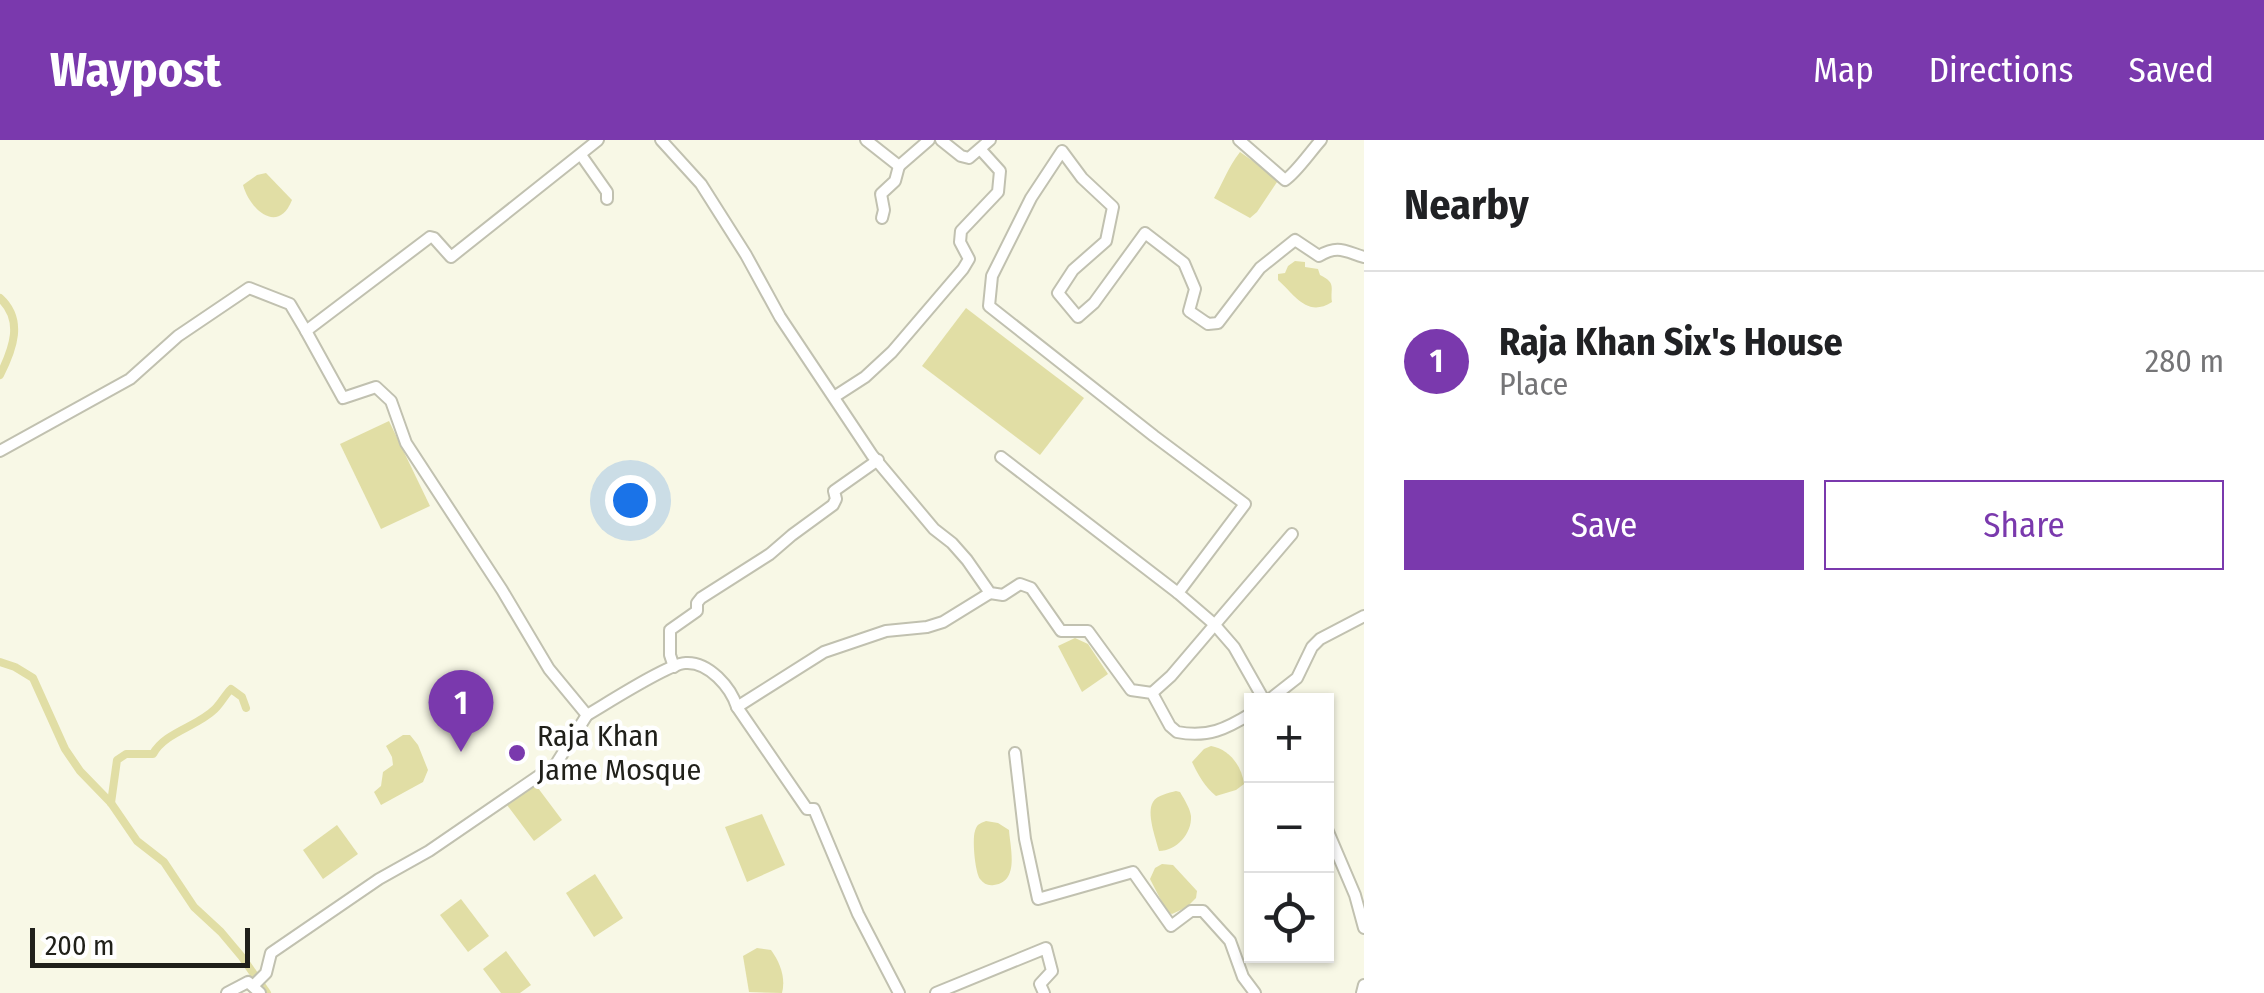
<!DOCTYPE html>
<html lang="en">
<head>
<meta charset="utf-8">
<style>
	body { margin:0; font-family:"Fira Sans Condensed",sans-serif; background:#f2f2f2; color:#202124 }
	.controls { position:absolute; right:30px; bottom:30px; display:grid; overflow:hidden; border-radius:0px; box-shadow:0 2px 8px #0004 }
	.controls button { width:90px; height:90px; display:grid; place-items:center; padding:0; border:0; border-bottom:2px solid #e0e0e0; background:#fff; color:#202124; font:50px sans-serif }
	.scale { position:absolute; left:30px; bottom:25px; width:220px; box-sizing:border-box; padding-left:10px; border:5px solid #20201a; border-top:0; font-size:28px; line-height:35px; white-space:nowrap; color:#20201a; -webkit-text-stroke:8px #fff; paint-order:stroke }
	.you { position:absolute; left:630px; top:360px; width:35px; height:35px; margin:-25px; border:8px solid #fff; border-radius:50%; background:#1a73e8; box-shadow:0 0 0 15px #1a73e833 }
	.badge { display:grid; place-items:center; width:65px; height:65px; border-radius:50%; background:#7a39ad; color:#fff; font-size:32px; font-weight:700 }
	.pin { position:absolute; translate:-50% -82px; filter:drop-shadow(0 2px 5px #0008) }
	.pin::after { content:''; position:absolute; top:52px; width:35px; height:30px; background:inherit; clip-path:polygon(0 0,100% 0,50% 100%) }
	.list { margin:0; padding:0; list-style:none }
	h2 { display:flex; justify-content:space-between; align-items:center; height:130px; margin:0; padding:0 40px; font-size:42px }
	h2 small { font-size:32px; font-weight:400; color:#757577 }
	.list li { display:grid; grid-template-columns:65px 1fr auto; gap:30px; align-items:center; box-sizing:border-box; height:180px; padding:0 40px; border-top:2px solid #e0e0e0 }
	.list b { display:block; font-size:38px; white-space:nowrap }
	.list p { margin:0; font-size:32px; white-space:nowrap; color:#757577 }
	.list em { font-size:32px; font-style:normal; color:#757577 }
	.actions { display:flex; gap:20px; padding:30px 40px }
	.actions a { flex:1; padding:22px 0; border:2px solid #7a39ad; border-radius:0px; text-align:center; font-size:35px; color:#7a39ad }
	.actions .main { background:#7a39ad; color:#fff }
	.icon { flex:none; width:55px; height:55px; fill:none; stroke:currentColor; stroke-width:2; stroke-linecap:round; stroke-linejoin:round }
	.map { position:relative; flex:none; width:1364px; height:853px; overflow:hidden }
	header { display:flex; align-items:center; gap:60px; box-sizing:border-box; height:140px; padding:0 50px; background:#7a39ad; color:#fff }
	header strong { font-size:48px }
	nav { display:flex; gap:55px; margin-inline-start:auto; font-size:35px }
	main { display:flex }
	aside { flex:1; background:#fff }
	.map>svg:first-child { display:block }
	.water { fill:#e1dea5 }
	.lines { fill:none; stroke-linecap:round; stroke-linejoin:round }
	.canal { stroke:#e1dea5; stroke-width:8 }
	.minor-casing { stroke:#c1c1b0; stroke-width:14 }
	.minor { stroke:#fff; stroke-width:10 }
	.poi-dot { fill:#7a39ad; stroke:#fff; stroke-width:4 }
	.labels { text-anchor:middle; stroke-width:9; stroke-linejoin:round; paint-order:stroke }
	.poi-label { font-size:30px; fill:#20201a; stroke:#fff; text-anchor:start }
</style>
</head>
<body>
<header>
<strong>Waypost</strong>
<nav><a>Map</a><a>Directions</a><a>Saved</a></nav>
</header>
<main>
<div class="map">
<svg width="1364" height="853" viewBox="0 0 1364 853">
	<rect width="100%" height="100%" fill="#f8f8e6"/>
	<g class="water">
		<path d="M1240 12 1279 39 1257 72 1250 78 1214 58C1223 43 1228 27 1240 12Z"/>
		<path d="M266 33 292 60C278 95 250 70 243 45L257 35Z"/>
		<path d="M1295 121 1305 122V127L1318 129 1320 135C1337 143 1330 148 1332 162 1307 178 1295 155 1278 140V134L1285 133 1288 126Z"/>
		<path d="M966 168 1084 258 1040 315 922 226Z"/>
		<path d="M389 281 430 366 381 389 340 304Z"/>
		<path d="M1075 498 1088 504 1108 534 1082 552 1058 506Z"/>
		<path d="M403 595H410L418 605 428 630 423 642 381 665 374 652 381 646 383 632 393 625 392 617 386 606Z"/>
		<path d="M1211 606C1229 609 1242 626 1244 644L1236 650 1216 656C1205 647 1198 635 1192 622L1204 609Z"/>
		<path d="M535 644 562 680 534 701 507 665Z"/>
		<path d="M1176 651 1180 652C1184 659 1190 668 1191 676 1192 694 1176 711 1159 711 1156 699 1146 673 1153 662 1157 655 1169 653 1176 651Z"/>
		<path d="M762 674 785 725 747 742 725 687Z"/>
		<path d="M986 681 998 683 1009 690C1010 707 1020 742 994 745 988 746 984 744 980 739 975 732 972 699 975 691 977 684 979 684 986 681Z"/>
		<path d="M337 685 358 714 323 739 303 710Z"/>
		<path d="M1162 724 1173 725 1197 751 1196 758 1187 767 1172 774 1167 772 1150 739 1155 728Z"/>
		<path d="M595 734 623 778 594 797 566 753Z"/>
		<path d="M461 759 489 796 468 812 440 775Z"/>
		<path d="M757 808 771 810C780 822 786 838 782 853L749 852 743 816Z"/>
		<path d="M506 811 531 845 520 853H501L483 829Z"/>
	</g>
	<g class="lines">
		<g class="canal">
			<path d="M0 158C24 180 13 209 0 235"/>
			<path d="M0 522 15 527 33 538 65 609 80 631 111 663 137 701 164 722 194 767 221 792 242 817 267 853"/>
			<path d="M111 663 117 620 126 614H153C165 592 197 587 215 569 221 563 225 555 231 549L242 557 246 568"/>
		</g>
		<defs>
			<g id="minor">
				<path d="M661 0 701 44 746 115 780 177 872 315 934 389 952 403 967 420 990 453 1003 455 1020 444 1031 448 1061 491H1088L1131 550 1152 553 1170 586 1177 592C1208 598 1226 589 1252 573"/>
				<path d="M866 0 899 26 929 0"/>
				<path d="M941 0 961 16 969 18 990 0"/>
				<path d="M1239 0 1285 40C1296 33 1311 11 1321 0"/>
				<path d="M581 15 607 52V59"/>
				<path d="M882 78 884 70 881 54 895 41 899 26"/>
				<path d="M306 191 343 258 376 247 391 261 406 303 502 450 549 529 587 575C606 564 668 524 685 523 709 521 731 548 737 567L807 669H814L858 774 899 853"/>
				<path d="M834 257 865 237 892 212 963 129 969 119 960 102 961 91 998 52 1000 31 981 10"/>
				<path d="M0 311 130 239 178 196 249 148 290 164 306 191 430 97 434 98 451 117 598 0"/>
				<path d="M1001 317 1178 453"/>
				<path d="M674 527 670 515V490L697 471V463L701 458 770 414 792 395 833 365 836 359 834 351 878 320"/>
				<path d="M1152 553 1171 536 1292 394"/>
				<path d="M1264 560 1234 507 1214 484 1178 453 1245 364 1154 296 989 166 992 136 1031 58 1062 11 1082 38 1113 67 1106 101 1073 130 1058 153 1078 177 1094 163 1145 93 1184 123 1195 149 1189 171 1208 184 1218 183 1260 128 1295 100 1319 116C1338 105 1344 111 1364 117"/>
				<path d="M1269 560 1297 538 1312 507 1320 499 1364 476"/>
				<path d="M737 567 824 512 886 491 927 487 943 482 990 453"/>
				<path d="M1015 613 1025 699 1038 759 1133 732 1171 786 1191 771H1203L1230 801 1243 837 1255 853"/>
				<path d="M1326 687 1355 755 1364 788"/>
				<path d="M253 846 266 833 271 813 379 739 429 711 556 624 587 575"/>
				<path d="M227 853 248 842 260 853"/>
				<path d="M936 853 1046 808 1052 831 1040 844 1044 853"/>
				<path d="M1362 853 1364 845"/>
			</g>
		</defs>
		<use href="#minor" class="minor-casing"/>
		<use href="#minor" class="minor"/>
	</g>
	<circle class="poi-dot" cx="517" cy="613" r="10"/>
	<g class="labels">
		<g class="poi-label">
			<text x="537" y="606">Raja Khan<tspan x="537" dy="34">Jame Mosque</tspan></text>
		</g>
	</g>
</svg>
<div class="controls">
<button>+</button>
<button>−</button>
<button><svg class="icon" aria-label="locate" viewBox="0 0 24 24"><circle cx="12" cy="12" r="6"/><path d="M12 2v4M12 18v4M2 12h4M18 12h4"/></svg></button>
</div>
<div class="scale">200 m</div>
<div class="you"></div>
<div class="pin badge" style="left:461px;top:612px">1</div>
</div>
<aside>
<h2>Nearby<small></small></h2>
<ul class="list">
<li><span class="badge">1</span><div><b>Raja Khan Six's House</b><p>Place</p></div><em>280 m</em></li>
</ul>
<div class="actions"><a class="main">Save</a><a>Share</a></div>
</aside>
</main>
</body>
</html>
